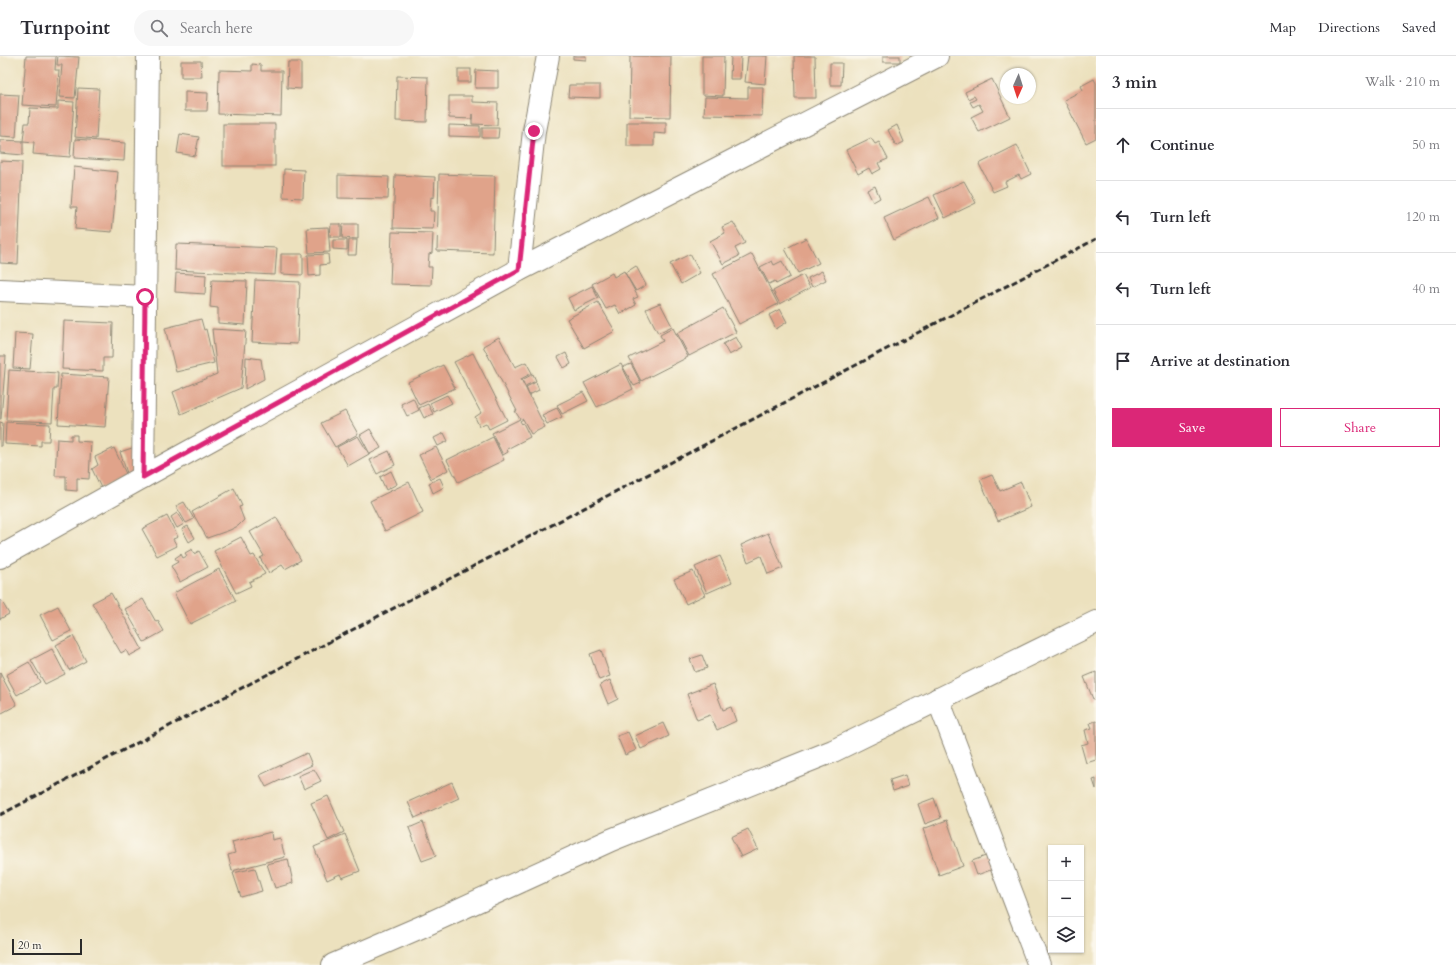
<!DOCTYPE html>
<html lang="en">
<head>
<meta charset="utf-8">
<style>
	body { margin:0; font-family:Cardo,serif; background:#f7f7f7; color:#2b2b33 }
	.controls { position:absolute; right:12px; bottom:12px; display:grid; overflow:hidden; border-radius:0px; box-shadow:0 1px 3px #0004 }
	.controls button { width:36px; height:36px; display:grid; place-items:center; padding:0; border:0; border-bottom:1px solid #e1e1e2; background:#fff; color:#2b2b33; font:20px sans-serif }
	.compass { position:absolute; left:1000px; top:12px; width:36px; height:36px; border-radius:50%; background:#fff; box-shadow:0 1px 3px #0004; rotate:183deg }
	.scale { position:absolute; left:12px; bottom:10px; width:70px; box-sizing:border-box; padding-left:4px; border:2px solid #2b2b2b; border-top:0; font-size:11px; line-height:14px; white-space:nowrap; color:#2b2b2b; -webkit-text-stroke:3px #fbf7ec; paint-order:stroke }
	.stop { position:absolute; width:12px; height:12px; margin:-9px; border:3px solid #db2777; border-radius:50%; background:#fff }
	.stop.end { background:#db2777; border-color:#fff; box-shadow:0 1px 4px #0008 }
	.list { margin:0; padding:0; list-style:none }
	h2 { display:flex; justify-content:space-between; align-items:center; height:52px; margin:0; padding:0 16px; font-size:17px }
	h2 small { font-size:13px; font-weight:400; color:#7c7c81 }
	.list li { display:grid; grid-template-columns:26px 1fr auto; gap:12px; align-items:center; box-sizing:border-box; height:72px; padding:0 16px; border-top:1px solid #e1e1e2 }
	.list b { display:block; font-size:15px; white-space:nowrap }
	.list em { font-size:13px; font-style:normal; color:#7c7c81 }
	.actions { display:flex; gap:8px; padding:12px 16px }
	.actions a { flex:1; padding:9px 0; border:1px solid #db2777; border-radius:0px; text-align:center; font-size:14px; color:#db2777 }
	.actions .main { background:#db2777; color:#fff }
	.icon { flex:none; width:22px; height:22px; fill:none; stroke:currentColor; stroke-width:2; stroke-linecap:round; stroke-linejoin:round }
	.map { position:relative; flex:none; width:1096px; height:909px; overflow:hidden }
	header { display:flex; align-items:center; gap:24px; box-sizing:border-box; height:56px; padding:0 20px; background:#fff; border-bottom:1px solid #e1e1e2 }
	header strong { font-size:19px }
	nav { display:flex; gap:22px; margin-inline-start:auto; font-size:14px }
	.search { width:280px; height:36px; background:#f7f7f7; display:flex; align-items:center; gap:10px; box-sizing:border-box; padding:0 14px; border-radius:22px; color:#7c7c81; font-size:15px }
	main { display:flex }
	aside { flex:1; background:#fff }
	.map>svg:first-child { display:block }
	.building { fill:#e0a38a }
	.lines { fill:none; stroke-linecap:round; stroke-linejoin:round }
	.minor-casing { stroke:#8c8674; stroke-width:24 }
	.minor { stroke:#fff; stroke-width:22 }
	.rail { stroke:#2b2b2b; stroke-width:3; stroke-dasharray:6 3; stroke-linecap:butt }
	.route { stroke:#db2777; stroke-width:5 }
</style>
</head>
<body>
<header>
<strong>Turnpoint</strong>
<div class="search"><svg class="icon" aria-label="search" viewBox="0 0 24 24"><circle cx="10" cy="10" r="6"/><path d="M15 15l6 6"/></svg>Search here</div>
<nav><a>Map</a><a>Directions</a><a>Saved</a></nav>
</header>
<main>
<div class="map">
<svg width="1096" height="909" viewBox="0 0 1096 909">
	<rect width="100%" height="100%" fill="#fbf7ec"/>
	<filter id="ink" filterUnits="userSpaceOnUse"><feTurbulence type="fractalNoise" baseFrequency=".025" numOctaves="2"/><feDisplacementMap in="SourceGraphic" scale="8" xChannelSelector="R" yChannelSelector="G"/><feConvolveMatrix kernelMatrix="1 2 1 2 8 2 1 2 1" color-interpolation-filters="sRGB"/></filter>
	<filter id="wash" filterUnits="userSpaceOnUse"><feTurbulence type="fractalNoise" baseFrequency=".012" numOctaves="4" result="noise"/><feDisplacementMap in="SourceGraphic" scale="16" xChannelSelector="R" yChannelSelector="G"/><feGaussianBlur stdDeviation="0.9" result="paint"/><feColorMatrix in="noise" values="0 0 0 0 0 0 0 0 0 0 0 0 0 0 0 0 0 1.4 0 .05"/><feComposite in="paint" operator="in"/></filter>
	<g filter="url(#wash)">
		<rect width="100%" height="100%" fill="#ece1be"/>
		<g id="blocks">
			<g class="building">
				<path d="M26 0H56L55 14H59L56 51 22 49Z"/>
				<path d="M58 0 79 1 75 42 59 41 62 9H57Z"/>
				<path d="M573 0H586V4L573 3Z"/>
				<path d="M630 0H671L670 61 629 60Z"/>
				<path d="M702 0H724L723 40 702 39Z"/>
				<path d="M731 0H741L740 23H730Z"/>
				<path d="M748 0H767L765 28 745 26Z"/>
				<path d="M794 0H815L816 42H795Z"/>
				<rect x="883" y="0" width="17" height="6"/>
				<path d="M181 5H201L202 21H181Z"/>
				<path d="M288 6H301V33L287 32Z"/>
				<path d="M830 7H842L841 29H830Z"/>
				<path d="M252 8 261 9V15H282L281 60 218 58 219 14 252 15Z"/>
				<rect x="458" y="13" width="13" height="13"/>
				<path d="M476 14 498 15V32H475Z"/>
				<path d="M397 20 428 21 427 66 396 65Z"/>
				<path d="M992 23 1010 61 979 76 971 61 983 55 979 48 973 51 970 46 976 43 974 40 968 43 965 36Z"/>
				<path d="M1094 23 1096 27V82L1086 87 1064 44 1083 34 1081 30Z"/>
				<path d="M569 29H600V42L568 41Z"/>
				<path d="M748 31H763L762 60 704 59 705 41 748 42Z"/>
				<path d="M78 32 99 33 96 83 75 81Z"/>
				<path d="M185 36 208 37 207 55H185Z"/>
				<path d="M0 38 19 39 16 81 0 80Z"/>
				<path d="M449 40H472V46L498 47 497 69 472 68V58V63L449 62Z"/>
				<path d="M58 45 74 46 70 101 33 98 34 86 23 85V99L0 97V84L23 85 25 67H29L30 52 58 53Z"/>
				<path d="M627 66H666V78L654 77V90H627Z"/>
				<rect x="223" y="68" width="52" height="42"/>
				<path d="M449 69 480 70V81L449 80Z"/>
				<path d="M897 69 904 86 896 90 888 74Z"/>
				<path d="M482 72H499L498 82H482Z"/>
				<path d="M180 78 199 81 195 100 177 97Z"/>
				<path d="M871 82 875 88 879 86 888 103 878 107 881 113 872 118 869 112 858 118 846 94Z"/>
				<path d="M75 83 125 87 124 105 74 102Z"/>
				<path d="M1017 89 1031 118 1021 123 1019 119 1005 126 1007 130 993 136 979 108Z"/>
				<path d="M0 105 22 106 18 208 0 207Z"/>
				<path d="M74 111 118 116 112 176 75 173 77 151H71Z"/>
				<path d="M284 113 304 114 303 142 283 141Z"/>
				<path d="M439 118 495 120 493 197 437 195Z"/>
				<path d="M338 119 389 121 388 143 338 142Z"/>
				<path d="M395 119 435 121 434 142 431 141 430 155H434L433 173 393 172Z"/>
				<path d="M964 125 976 147 945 162 934 139Z"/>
				<path d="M875 130 880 142 873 146 867 134Z"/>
				<path d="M929 141 939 162 894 184 884 162Z"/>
				<path d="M733 166 745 187 735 192 739 200 723 208 710 185 725 177 722 171Z"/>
				<path d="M331 168H341V181H330Z"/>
				<path d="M343 168H358V183L342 182Z"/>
				<path d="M328 171 330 196 309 197 307 172Z"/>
				<path d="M392 176 433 177 432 197 429 198 428 211H432L431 229 390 228Z"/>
				<path d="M806 182 819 207 798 217 785 193Z"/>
				<path d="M333 184H347V194L333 193Z"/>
				<path d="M349 184H357L356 199H348Z"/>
				<path d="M176 188 277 192 275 219 175 214Z"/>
				<path d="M281 198H303V219L281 218Z"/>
				<path d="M328 198 329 208 320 209V219L309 220 308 199Z"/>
				<path d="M690 198 700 217 681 228 670 208Z"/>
				<path d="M752 198 778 248 739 268 713 218Z"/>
				<path d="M772 205 774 209 782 205 790 221 776 228 775 225 769 228 760 211Z"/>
				<path d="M636 210 646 229 636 235 625 217Z"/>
				<path d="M624 215 638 241 633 243 636 249 620 258 615 249 606 253 592 228 612 217 614 221Z"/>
				<path d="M822 215 826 224 812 231 808 222Z"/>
				<path d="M176 217 206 219 205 238 175 236Z"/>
				<path d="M803 219 810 232 780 248 773 235Z"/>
				<path d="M212 224 247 225 245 269 218 267V252L210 251Z"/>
				<path d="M255 224 300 226 297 288 252 286Z"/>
				<path d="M592 230 598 242 574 254 568 242Z"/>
				<path d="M598 246 615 275 584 292 567 263Z"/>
				<path d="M660 247 672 270 658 277 646 253Z"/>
				<path d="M723 252 736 276 689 300 677 277Z"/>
				<path d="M780 253 787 266 776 273 769 259Z"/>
				<path d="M201 263 204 274 206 273 214 307 176 316 165 272Z"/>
				<path d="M64 265 113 267 112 302H103V315L62 313Z"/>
				<path d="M673 272 688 301 641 325 629 302 663 285 660 279Z"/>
				<path d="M212 273 246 275 241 332 181 358 173 336 217 318Z"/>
				<path d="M15 277 33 278 30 313 13 312Z"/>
				<path d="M499 281 515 311 526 306 532 317 521 323 545 371 531 378 523 363 520 365 522 368 523 367 530 381 507 393 508 396 503 399 492 377 520 363 515 355H517L483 290Z"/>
				<path d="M736 281 742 292 729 299 723 288Z"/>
				<path d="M473 297 507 364 489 373 486 367 479 370 475 361 481 357 454 306Z"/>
				<path d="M566 297 571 308 564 312 558 301Z"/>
				<path d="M0 300H6L1 363H0Z"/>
				<path d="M246 301 261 303 264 323 245 333Z"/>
				<path d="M621 308 633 333 597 351 584 327Z"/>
				<path d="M631 308 641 327 634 330 623 311Z"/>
				<path d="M443 309 455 332 419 349 408 326Z"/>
				<path d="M9 314 58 317 57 333H54L52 366 6 364Z"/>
				<path d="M61 318 109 321 105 371 58 368Z"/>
				<path d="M533 318 536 325 525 330 522 324Z"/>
				<path d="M536 326 539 334 529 339 526 331Z"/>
				<path d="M583 336 588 345 562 358 557 349Z"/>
				<path d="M447 339 452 347 434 356 430 347Z"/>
				<path d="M413 342 419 354 407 360 401 348Z"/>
				<path d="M428 348 433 358 424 362 419 352Z"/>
				<path d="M557 352 562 361 547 368 542 359Z"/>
				<path d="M345 355 358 378 335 391 321 367Z"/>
				<path d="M0 366 3 367 2 390H0Z"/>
				<path d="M6 366 50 368 49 385H41V390L5 388Z"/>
				<path d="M370 373 381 392 370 398 360 379Z"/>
				<path d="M444 377 448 385 438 390 434 382Z"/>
				<path d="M71 379H77V385L91 386 89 423 77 422V435L66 434V420H55L57 383 71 384Z"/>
				<path d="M358 380 369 398 348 410 337 391Z"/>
				<path d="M493 381 504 404 458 426 447 404Z"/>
				<path d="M436 391 448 414 431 423 419 399Z"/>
				<path d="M114 392 127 420 101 432 92 413 98 409 95 401Z"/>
				<path d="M132 392 140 416 128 420 120 396Z"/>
				<path d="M389 395 395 409 377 418 370 404Z"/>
				<path d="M391 415 397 428 386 434 380 421Z"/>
				<path d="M992 419 1000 435 1021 426 1031 451 998 465 980 424Z"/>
				<path d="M440 422 444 431 433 437 429 427Z"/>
				<path d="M409 426 423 456 385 475 370 445Z"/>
				<path d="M234 432 242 450 239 451 244 464 238 470 230 474 207 482 192 456Z"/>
				<path d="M184 446 194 463 186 467 176 450Z"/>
				<path d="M177 457 184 468 177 472 171 461Z"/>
				<path d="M167 460 178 481 173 483 177 490 157 500 142 473Z"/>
				<path d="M276 461 301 504 285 513 282 509 269 517 260 502 264 500 250 476Z"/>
				<path d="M188 470 195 482 189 486 182 473Z"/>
				<path d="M768 477 783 512 768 518 761 500 748 506 741 489Z"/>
				<path d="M241 481 251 500 254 499 265 518 249 526 251 530 236 537 214 495Z"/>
				<path d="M192 493 194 498 199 495 208 511 180 526 171 510 178 506 175 502 181 498 183 502 187 500 185 497Z"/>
				<path d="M720 500 732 526 707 537 695 511Z"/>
				<path d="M219 513 236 545 190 568 174 537Z"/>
				<path d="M693 515 705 539 686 548 674 523Z"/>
				<path d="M111 537 142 593 129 600 126 594 121 597 92 547Z"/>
				<path d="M143 543 156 566 158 565 164 575 144 586 125 553Z"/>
				<path d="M0 544H1L9 558 0 563Z"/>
				<path d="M58 550 71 575 53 584 40 559Z"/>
				<path d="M73 580 86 605 69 614 56 589Z"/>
				<path d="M52 593 65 618 45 628 31 604Z"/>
				<path d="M601 594 610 620 599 624 590 598Z"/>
				<path d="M702 599 707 612 695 616 690 603Z"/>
				<path d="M29 606 40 626 17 639 6 619Z"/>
				<path d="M1096 616V642L1093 643 1084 621Z"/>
				<path d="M0 617 17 649 0 658Z"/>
				<path d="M610 624 618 643 608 648 600 629Z"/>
				<path d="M713 628 723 654 731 651 736 665 717 674 710 659 697 664 687 638Z"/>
				<path d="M1096 665V704L1086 707 1081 689 1088 687 1085 674 1092 672 1090 667Z"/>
				<path d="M663 667 669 680 641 693 635 680Z"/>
				<path d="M628 676 636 694 625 699 617 680Z"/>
				<path d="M307 697 312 709 266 731 260 719Z"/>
				<path d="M314 713 321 725 304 733 298 720Z"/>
				<path d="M905 719 908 730 893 735 890 724Z"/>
				<path d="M1096 723V733L1093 724Z"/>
				<path d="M452 726 459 742 415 762 408 746Z"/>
				<path d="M328 740 344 776 328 784 311 747Z"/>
				<path d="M934 742 941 762 925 768 918 748Z"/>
				<path d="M947 764 963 810 939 819 923 773Z"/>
				<path d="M423 766 436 800 422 805 409 772Z"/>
				<path d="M748 773 758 793 741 801 731 781Z"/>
				<path d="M271 776 272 784 280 782 285 801 232 815 228 799 235 797 232 786Z"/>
				<path d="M345 778 360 815 342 822 340 818 327 824 314 791Z"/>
				<path d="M991 798 996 812 977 819 972 805Z"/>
				<path d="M288 803 293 827 275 832 267 808Z"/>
				<path d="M255 812 262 835 241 841 233 817Z"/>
			</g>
		</g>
	</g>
	<g filter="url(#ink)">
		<use href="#blocks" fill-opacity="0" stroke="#8c8674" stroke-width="1"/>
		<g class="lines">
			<defs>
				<g id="minor">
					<path d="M519 214 534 75 548 0"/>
					<path d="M0 234 145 241"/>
					<path d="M143 421 148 0"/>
					<path d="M0 501 143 421 519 214 937 0"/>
					<path d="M938 643 1039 909"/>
					<path d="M333 909 421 871 611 784 833 695 1096 566"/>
				</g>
			</defs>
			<use href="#minor" class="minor-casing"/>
			<use href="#minor" class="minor"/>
			<path class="rail" d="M0 759 1096 183"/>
		</g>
	</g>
	<g class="lines" filter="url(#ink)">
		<path class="route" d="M145 241 143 421 519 214 534 75"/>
	</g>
</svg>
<div class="controls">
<button>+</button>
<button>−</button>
<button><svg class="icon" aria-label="layers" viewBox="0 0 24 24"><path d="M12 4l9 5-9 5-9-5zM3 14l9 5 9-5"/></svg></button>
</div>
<svg class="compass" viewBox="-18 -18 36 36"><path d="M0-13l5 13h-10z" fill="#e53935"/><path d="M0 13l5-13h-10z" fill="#7c7c81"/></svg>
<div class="scale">20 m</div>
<div class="stop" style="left:145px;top:241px"></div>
<div class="stop end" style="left:534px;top:75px"></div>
</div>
<aside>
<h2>3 min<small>Walk · 210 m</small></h2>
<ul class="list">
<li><svg class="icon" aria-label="ahead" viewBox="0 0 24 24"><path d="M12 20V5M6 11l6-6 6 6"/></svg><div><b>Continue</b></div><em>50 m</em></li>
<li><svg class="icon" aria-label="left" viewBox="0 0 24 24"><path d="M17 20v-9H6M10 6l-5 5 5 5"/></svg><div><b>Turn left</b></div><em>120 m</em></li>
<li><svg class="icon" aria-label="left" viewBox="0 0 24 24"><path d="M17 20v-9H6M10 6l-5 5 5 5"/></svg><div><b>Turn left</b></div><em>40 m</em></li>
<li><svg class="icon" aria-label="arrive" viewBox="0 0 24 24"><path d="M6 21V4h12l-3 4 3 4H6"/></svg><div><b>Arrive at destination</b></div></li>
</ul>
<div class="actions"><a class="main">Save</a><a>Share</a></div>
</aside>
</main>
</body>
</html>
